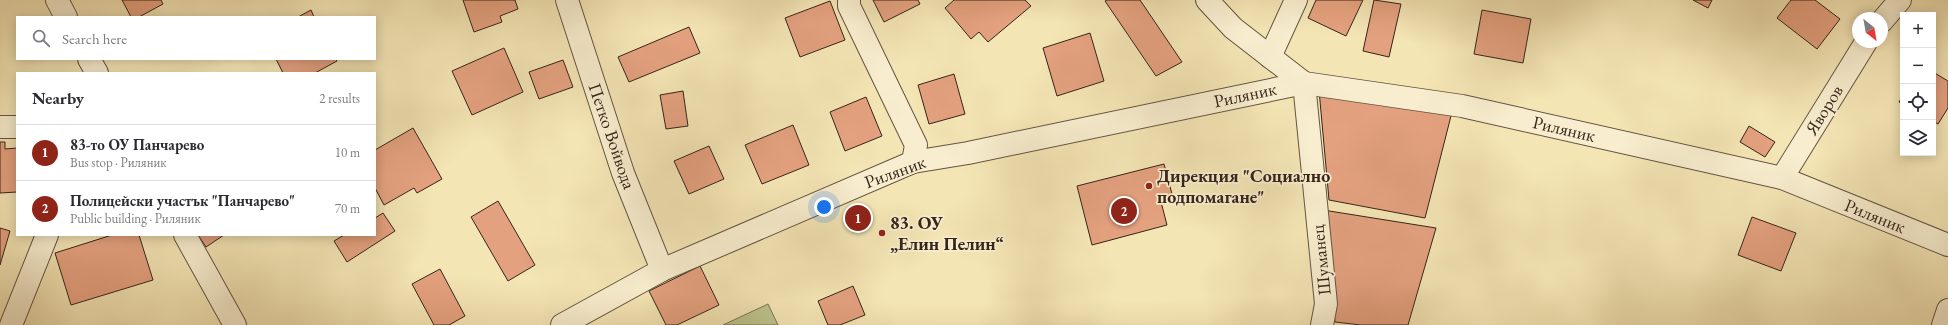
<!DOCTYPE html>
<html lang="en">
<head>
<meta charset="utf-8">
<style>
	body { margin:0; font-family:"EB Garamond",serif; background:#f7f7f7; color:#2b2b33 }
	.controls { position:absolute; right:12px; top:12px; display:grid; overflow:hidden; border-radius:0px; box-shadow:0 2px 10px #0003 }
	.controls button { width:36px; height:36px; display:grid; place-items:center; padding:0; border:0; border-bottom:1px solid #e1e1e2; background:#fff; color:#2b2b33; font:20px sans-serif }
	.compass { position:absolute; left:1852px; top:12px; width:36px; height:36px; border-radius:50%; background:#fff; box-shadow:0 2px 10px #0003; rotate:149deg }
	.you { position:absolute; left:824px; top:207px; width:14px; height:14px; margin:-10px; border:3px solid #fff; border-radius:50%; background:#1a73e8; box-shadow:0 0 0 6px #1a73e833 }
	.badge { display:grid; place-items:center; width:26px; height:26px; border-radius:50%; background:#8f2418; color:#fff; font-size:13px; font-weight:700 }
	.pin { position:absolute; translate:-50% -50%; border:2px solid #fff; box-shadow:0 1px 4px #0006 }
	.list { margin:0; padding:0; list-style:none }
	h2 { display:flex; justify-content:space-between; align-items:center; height:52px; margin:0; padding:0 16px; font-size:17px }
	h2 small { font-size:13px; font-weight:400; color:#7c7c81 }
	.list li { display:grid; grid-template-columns:26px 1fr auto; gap:12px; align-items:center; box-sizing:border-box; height:56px; padding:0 16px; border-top:1px solid #e1e1e2 }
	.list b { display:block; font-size:15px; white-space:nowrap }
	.list p { margin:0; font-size:13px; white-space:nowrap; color:#7c7c81 }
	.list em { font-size:13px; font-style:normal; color:#7c7c81 }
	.icon { flex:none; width:22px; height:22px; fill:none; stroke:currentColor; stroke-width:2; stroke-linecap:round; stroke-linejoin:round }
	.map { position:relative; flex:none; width:1948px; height:325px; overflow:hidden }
	.search { position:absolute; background:#fff; box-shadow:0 2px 10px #0003; left:16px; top:16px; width:360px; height:44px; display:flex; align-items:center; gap:10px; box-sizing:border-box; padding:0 14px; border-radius:0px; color:#7c7c81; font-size:15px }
	.panel { position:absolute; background:#fff; box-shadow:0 2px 10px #0003; left:16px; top:72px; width:360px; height:164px; border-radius:0px }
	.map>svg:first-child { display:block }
	.green { fill:#bcc48d; stroke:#787454 }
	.building { fill:#e4a17f; stroke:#35241a }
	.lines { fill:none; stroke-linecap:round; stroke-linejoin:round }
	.minor-casing { stroke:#655441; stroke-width:24 }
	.minor { stroke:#f8eecf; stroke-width:22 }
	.poi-dot { fill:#8f2418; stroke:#f8eecf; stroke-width:1.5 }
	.labels { text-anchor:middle; stroke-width:3.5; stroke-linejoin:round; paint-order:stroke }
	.street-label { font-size:18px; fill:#35241a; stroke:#f8eecf }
	.poi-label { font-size:18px; font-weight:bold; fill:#35241a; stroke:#f8eecf; text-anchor:start }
</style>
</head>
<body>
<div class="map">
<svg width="1948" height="325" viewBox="0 0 1948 325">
	<rect width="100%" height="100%" fill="#f4e5b5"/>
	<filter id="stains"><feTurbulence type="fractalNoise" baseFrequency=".005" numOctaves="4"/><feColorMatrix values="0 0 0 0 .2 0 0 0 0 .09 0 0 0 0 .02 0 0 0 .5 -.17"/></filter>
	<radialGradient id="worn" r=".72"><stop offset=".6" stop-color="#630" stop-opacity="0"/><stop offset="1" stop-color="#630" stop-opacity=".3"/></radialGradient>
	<path class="green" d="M768 304 778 325H723Z"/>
	<g class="building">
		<path d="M122 0H161L163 4 139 17H131Z"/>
		<path d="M463 0H515L518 9 500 16 502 22 474 32Z"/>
		<path d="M873 0H918L920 4 884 22Z"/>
		<path d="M954 0H1025L1031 6 988 42 979 32 971 39 945 8Z"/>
		<path d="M1107 0H1140L1182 62 1156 76 1105 1Z"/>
		<path d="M1316 0H1363L1346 36 1308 18Z"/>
		<path d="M1374 0 1401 4 1389 57 1363 51Z"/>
		<path d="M1693 0H1712L1708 8Z"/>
		<path d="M1791 0H1815L1840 19 1817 49 1777 18Z"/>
		<path d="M830 1 845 40 800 57 785 18Z"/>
		<path d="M311 10 314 17H298Z"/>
		<path d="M1482 10 1531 19 1523 63 1474 54Z"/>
		<path d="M689 27 700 53 629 82 618 57Z"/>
		<path d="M1090 33 1104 81 1057 96 1043 48Z"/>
		<path d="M504 48 523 92 472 115 452 71Z"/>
		<path d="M276 59H336L337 61 315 73H283Z"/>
		<path d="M563 60 573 87 539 99 529 72Z"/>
		<path d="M1933 72 1948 81V108L1938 124 1933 121Z"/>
		<path d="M954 74 965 114 929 124 918 85Z"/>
		<path d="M1319 90 1452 112 1425 218 1329 200Z"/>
		<path d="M683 91 688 126 666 129 660 95Z"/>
		<path d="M1903 95V104L1899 102Z"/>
		<path d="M866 97 882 136 845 151 830 112Z"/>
		<path d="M793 125 809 165 762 184 745 145Z"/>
		<path d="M1749 126 1775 142 1765 157 1740 142Z"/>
		<path d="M413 128 442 179 417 193 414 188 384 205 375 188V150Z"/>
		<path d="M0 142H5V149L17 148V192L0 193Z"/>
		<path d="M709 146 724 179 689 194 674 161Z"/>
		<path d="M1164 164 1172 194 1160 198 1167 225 1092 245 1077 186Z"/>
		<path d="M498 201 535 265 508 281 471 217Z"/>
		<path d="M1323 210 1436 228 1408 325H1361L1335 322Z"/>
		<path d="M383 213 395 231 347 262 334 241 344 235H375V218Z"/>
		<path d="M1752 217 1796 233 1781 271 1738 255Z"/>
		<path d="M0 228 10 231 0 265Z"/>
		<path d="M112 235H139L153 280 71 305 55 253Z"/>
		<path d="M198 235H224L206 247Z"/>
		<path d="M700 266 719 305 677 325H666L649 291Z"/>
		<path d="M440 269 465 316 449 325H434L412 284Z"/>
		<path d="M853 286 865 315 840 325H828L818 301Z"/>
	</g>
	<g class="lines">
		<defs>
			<g id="minor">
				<path d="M57 0 66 17"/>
				<path d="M567 0 623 173 662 270"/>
				<path d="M849 0V6L916 145 913 162"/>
				<path d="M1207 0 1233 28 1304 83 1326 304 1322 325"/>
				<path d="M1882 21 1900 0"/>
				<path d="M1270 57 1296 0"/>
				<path d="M89 59 97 73"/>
				<path d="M0 127H17"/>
				<path d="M1782 178 1866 42"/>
				<path d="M185 235 235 325"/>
				<path d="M11 325 47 235"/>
				<path d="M562 325 662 270 913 162 968 153 1304 83 1462 106 1782 178 1948 245"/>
				<path d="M1943 325 1948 310"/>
			</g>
		</defs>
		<use href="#minor" class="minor-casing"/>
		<use href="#minor" class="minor"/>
	</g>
	<g class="poi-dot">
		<circle cx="1149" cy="186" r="4"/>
		<circle cx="882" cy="233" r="4"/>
	</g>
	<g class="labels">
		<g class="street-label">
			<text transform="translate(1245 95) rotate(-12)" y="6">Риляник</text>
			<text transform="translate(1824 110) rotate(-58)" y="6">Яворов</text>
			<text transform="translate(1564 129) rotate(13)" y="6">Риляник</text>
			<text transform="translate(612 136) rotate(71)" y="6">Петко Войвода</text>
			<text transform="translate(895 172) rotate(-20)" y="6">Риляник</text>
			<text transform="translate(1875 216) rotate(22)" y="6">Риляник</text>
			<text transform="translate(1321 260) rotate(-96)" y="6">Шуманец</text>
		</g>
		<g class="poi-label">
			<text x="1157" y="182">Дирекция "Социално<tspan x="1157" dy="21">подпомагане"</tspan></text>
			<text x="890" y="229">83. ОУ<tspan x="890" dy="21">„Елин Пелин“</tspan></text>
		</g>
	</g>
	<rect width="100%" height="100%" filter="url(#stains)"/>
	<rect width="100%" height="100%" fill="url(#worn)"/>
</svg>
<div class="controls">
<button>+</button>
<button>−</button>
<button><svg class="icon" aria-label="locate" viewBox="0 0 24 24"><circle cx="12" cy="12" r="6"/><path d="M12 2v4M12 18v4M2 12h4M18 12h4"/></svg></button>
<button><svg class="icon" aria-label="layers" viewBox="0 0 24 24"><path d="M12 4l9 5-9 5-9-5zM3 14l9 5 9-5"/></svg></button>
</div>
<svg class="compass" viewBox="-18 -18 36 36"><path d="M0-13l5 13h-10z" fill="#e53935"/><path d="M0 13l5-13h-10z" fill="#7c7c81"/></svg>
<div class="you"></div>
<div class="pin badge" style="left:858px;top:218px">1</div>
<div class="pin badge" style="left:1124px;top:211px">2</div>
<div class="search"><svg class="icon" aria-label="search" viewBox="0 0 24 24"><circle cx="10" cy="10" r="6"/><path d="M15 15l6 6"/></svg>Search here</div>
<section class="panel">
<h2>Nearby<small>2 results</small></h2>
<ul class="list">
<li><span class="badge">1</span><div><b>83-то ОУ Панчарево</b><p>Bus stop · Риляник</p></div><em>10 m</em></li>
<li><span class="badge">2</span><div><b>Полицейски участък &quot;Панчарево&quot;</b><p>Public building · Риляник</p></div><em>70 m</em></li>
</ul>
</section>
</div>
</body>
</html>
